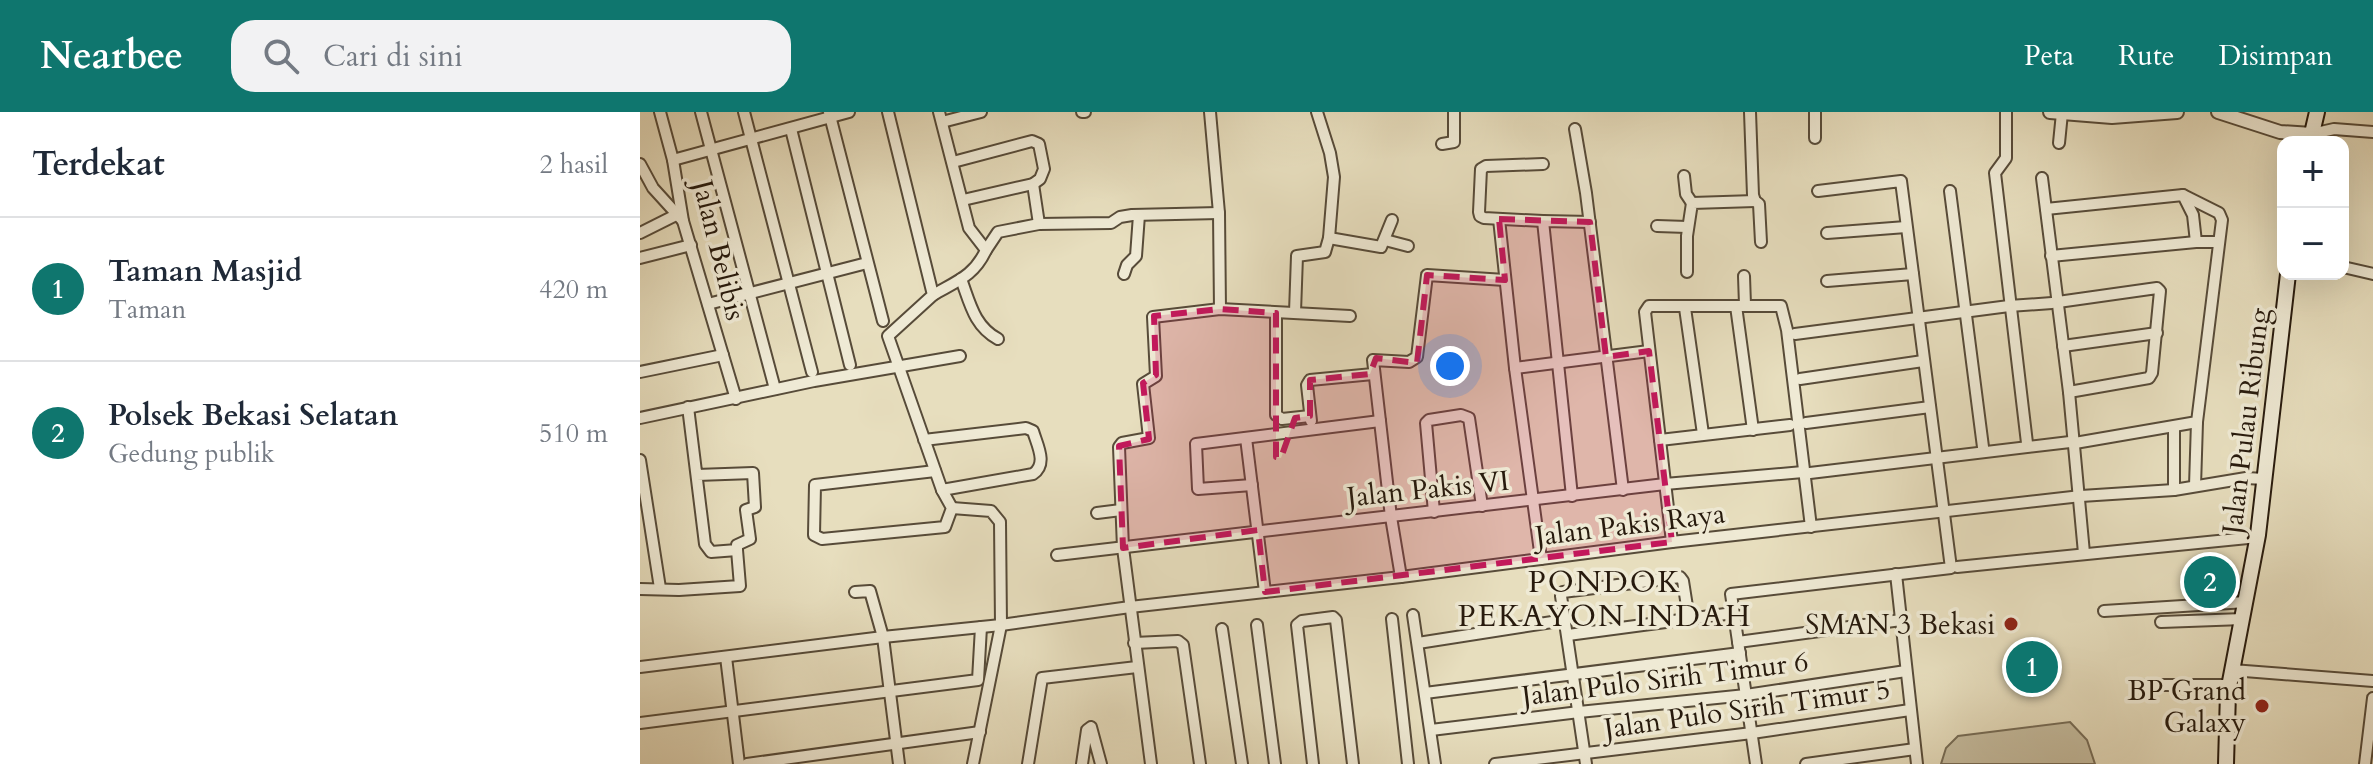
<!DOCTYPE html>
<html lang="id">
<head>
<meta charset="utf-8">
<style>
	body { margin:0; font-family:Cardo,serif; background:#f2f2f3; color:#1f2937 }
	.controls { position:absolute; right:24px; top:24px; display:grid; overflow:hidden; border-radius:16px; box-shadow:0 8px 32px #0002 }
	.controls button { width:72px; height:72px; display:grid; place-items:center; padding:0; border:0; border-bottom:2px solid #e0e1e3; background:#fff; color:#1f2937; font:40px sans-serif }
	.you { position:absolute; left:810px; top:254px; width:28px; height:28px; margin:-20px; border:6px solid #fff; border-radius:50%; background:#1a73e8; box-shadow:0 0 0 12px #1a73e833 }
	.badge { display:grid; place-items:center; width:52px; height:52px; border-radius:50%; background:#0f766e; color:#fff; font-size:26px; font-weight:700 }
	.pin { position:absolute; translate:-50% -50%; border:4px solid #fff; box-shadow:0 2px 8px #0006 }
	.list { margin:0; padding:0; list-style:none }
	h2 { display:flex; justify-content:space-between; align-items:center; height:104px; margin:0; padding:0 32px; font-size:34px }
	h2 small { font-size:26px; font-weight:400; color:#747a83 }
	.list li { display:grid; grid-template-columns:52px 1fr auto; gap:24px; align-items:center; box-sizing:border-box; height:144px; padding:0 32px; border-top:2px solid #e0e1e3 }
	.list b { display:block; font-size:30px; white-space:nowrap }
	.list p { margin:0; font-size:26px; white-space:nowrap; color:#747a83 }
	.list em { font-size:26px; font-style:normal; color:#747a83 }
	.icon { flex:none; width:44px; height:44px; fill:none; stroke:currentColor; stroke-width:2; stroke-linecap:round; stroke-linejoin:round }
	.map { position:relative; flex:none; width:1733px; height:652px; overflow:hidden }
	header { display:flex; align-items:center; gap:48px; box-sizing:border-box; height:112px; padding:0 40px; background:#0f766e; color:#fff }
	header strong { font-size:38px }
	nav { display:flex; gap:44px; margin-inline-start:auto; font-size:28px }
	.search { width:560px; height:72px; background:#f2f2f3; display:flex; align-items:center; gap:20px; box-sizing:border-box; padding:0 28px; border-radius:24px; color:#747a83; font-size:30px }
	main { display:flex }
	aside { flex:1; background:#fff }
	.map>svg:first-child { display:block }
	.green { fill:#c6bda0; stroke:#766c56; stroke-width:2 }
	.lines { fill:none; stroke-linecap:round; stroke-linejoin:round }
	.minor-casing { stroke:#574b39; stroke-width:14 }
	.tertiary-casing { stroke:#574b39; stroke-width:16 }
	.secondary-casing { stroke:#271a0d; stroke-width:18 }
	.minor { stroke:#efead5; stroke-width:10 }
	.tertiary { stroke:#efead5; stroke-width:12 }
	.secondary { stroke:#efead5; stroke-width:14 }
	.marked { fill:#c2185b; fill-opacity:0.2; stroke:#c2185b; stroke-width:6; stroke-dasharray:16 10; stroke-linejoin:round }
	.poi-dot { fill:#8f2418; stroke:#efead5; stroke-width:3 }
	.labels { text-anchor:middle; stroke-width:7; stroke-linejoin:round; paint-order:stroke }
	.street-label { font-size:28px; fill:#271a0d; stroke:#efead5 }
	.poi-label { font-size:28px; fill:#271a0d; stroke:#efead5; text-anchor:end }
	.neighbourhood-label { font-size:30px; letter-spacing:2px; fill:#271a0d; stroke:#efead5 }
</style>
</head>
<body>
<header>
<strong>Nearbee</strong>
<div class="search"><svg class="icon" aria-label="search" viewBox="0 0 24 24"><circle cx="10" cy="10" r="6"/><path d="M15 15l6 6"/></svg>Cari di sini</div>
<nav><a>Peta</a><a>Rute</a><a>Disimpan</a></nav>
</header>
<main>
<aside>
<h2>Terdekat<small>2 hasil</small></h2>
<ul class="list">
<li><span class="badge">1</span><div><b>Taman Masjid</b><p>Taman</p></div><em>420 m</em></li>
<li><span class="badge">2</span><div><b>Polsek Bekasi Selatan</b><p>Gedung publik</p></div><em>510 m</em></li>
</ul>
</aside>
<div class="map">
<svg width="1733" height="652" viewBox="0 0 1733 652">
	<rect width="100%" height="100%" fill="#e7debe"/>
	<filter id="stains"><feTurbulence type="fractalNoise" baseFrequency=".0025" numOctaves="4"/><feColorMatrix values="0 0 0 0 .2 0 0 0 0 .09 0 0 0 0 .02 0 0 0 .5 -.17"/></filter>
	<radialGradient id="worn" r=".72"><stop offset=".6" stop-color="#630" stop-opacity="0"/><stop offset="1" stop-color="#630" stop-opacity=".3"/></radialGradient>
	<path class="green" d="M1430 610 1447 628 1455 652H1301L1306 636 1318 624Z"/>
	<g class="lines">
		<defs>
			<g id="minor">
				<path d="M20 0 33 48 43 109 96 287"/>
				<path d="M61 0 135 277"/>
				<path d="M104 0 172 260"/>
				<path d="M189 0 243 209"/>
				<path d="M248 0 293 183 248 224 302 378 393 362C408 352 397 333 393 319L386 316 284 328"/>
				<path d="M442 0H445"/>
				<path d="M570 0 579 101 580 197"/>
				<path d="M1110 0 1113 83 1115 89 1119 92 1121 130"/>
				<path d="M1366 0V46L1355 61 1387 331"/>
				<path d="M302 10 341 0"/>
				<path d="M151 17 210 253"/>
				<path d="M935 17 946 81 983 378"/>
				<path d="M1672 22 1694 17 1733 20"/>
				<path d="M1175 26V0"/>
				<path d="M1419 31 1422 1"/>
				<path d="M802 32 814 30V0"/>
				<path d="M33 48 209 0"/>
				<path d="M313 50 392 29 399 32 404 57 400 67 393 72 323 88"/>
				<path d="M0 52 13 76 43 109"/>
				<path d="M903 52 846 54 841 57 839 100 840 104 844 106 903 109"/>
				<path d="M1044 64 1046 82 1052 91"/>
				<path d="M1402 66 1429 280 1444 441"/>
				<path d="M393 72 399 112"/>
				<path d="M1310 79 1343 335"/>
				<path d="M1406 97 1543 83 1553 103 1556 130"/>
				<path d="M859 107 875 256 901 447"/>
				<path d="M1017 114 1047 115"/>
				<path d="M0 121 36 103"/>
				<path d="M1187 121 1266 115"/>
				<path d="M689 126 741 135 752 108"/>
				<path d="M745 128 768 134"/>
				<path d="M346 138 358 120 399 112 471 111 480 105 492 103 579 101"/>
				<path d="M1411 144 1556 130H1579"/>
				<path d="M0 146 51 133"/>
				<path d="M1703 155 1733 162"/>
				<path d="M1047 160V124L1052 91 1115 89"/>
				<path d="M484 162 487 153 496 144 499 103"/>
				<path d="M1104 164 1105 193"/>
				<path d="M321 167C330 191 334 214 358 227"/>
				<path d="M1187 169 1273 162"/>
				<path d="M293 183C317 169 334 164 346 138L329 116 299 0"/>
				<path d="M1418 190 1517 176 1520 179 1512 261 1509 266 1429 280"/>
				<path d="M68 192 227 151"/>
				<path d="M1096 194 1113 318"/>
				<path d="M1045 196 1063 322"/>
				<path d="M655 200 657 144 685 140 689 126 694 65 690 41 677 0"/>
				<path d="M636 201V303L642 307 670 304"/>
				<path d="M1155 222 1369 194 1412 191"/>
				<path d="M1423 234 1517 221"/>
				<path d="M875 256 1009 239"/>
				<path d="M0 260 83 243"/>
				<path d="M1160 267 1283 249"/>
				<path d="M48 295 65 432 71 440 97 438V433L110 427 106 398 115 395 113 361 57 363"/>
				<path d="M0 306 174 269 320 244"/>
				<path d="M671 309 667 273 670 268 733 262"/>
				<path d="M1166 311 1290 295"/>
				<path d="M606 326 625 480"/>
				<path d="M1020 328 1150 313"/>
				<path d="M1435 331 1557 310 1582 108 1579 101 1543 83"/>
				<path d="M0 348 20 476"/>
				<path d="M295 359 175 373 174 423 182 427 305 415 312 396 302 378"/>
				<path d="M1170 361 1430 330"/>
				<path d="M612 373 558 377 556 332 740 309"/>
				<path d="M1555 374 1557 310"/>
				<path d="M1534 378V315"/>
				<path d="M932 384 903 109 950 110"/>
				<path d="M312 396 351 399 360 410 361 513 333 652"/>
				<path d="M794 400 786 311 789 308 821 303 829 306 842 394"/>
				<path d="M457 401 481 398"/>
				<path d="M1032 430 1005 200 1009 194H1141L1147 218 1171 415"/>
				<path d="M417 443 1025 372 1163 360"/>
				<path d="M1317 455 1608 426"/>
				<path d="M1256 462 1277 652"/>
				<path d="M761 465 751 405 733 248 769 250 777 245 787 163 865 168"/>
				<path d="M0 477 39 478 100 474 97 438"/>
				<path d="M215 480 230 479 243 525 259 652"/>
				<path d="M1464 499 1606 490"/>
				<path d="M773 503 795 652"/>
				<path d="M752 507 768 652"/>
				<path d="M1521 510 1603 507"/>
				<path d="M617 513 635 652"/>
				<path d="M582 517 602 652"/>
				<path d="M928 523 1093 501"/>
				<path d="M1098 530 1261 508"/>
				<path d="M494 531 538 529 543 533 560 652"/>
				<path d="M778 531 925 508"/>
				<path d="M86 545 99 652"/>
				<path d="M0 555 243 525 361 513 490 495 761 465 1032 430 1441 384 1534 378 1606 366 1625 367"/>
				<path d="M1592 558 1733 569"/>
				<path d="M1500 573H1589"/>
				<path d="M785 581 1100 541"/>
				<path d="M0 611 338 568 341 515"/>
				<path d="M791 618 939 600 1106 583 1266 559"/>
				<path d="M107 652 340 620"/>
				<path d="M388 652 402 566 497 555"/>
				<path d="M442 652 447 618 451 615 461 652"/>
				<path d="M511 652 483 436 479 335 482 331 509 326 503 272 516 264 513 205 580 197 710 204"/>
				<path d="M673 652 657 513 662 509 693 505 696 508 713 652"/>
				<path d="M855 652 1112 621 1270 598"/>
				<path d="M946 652 921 484 923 480 1040 465 1043 469 1049 507"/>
				<path d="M1116 652 1091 482 1311 456 1261 69 1178 79"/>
				<path d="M1166 652 1275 637"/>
				<path d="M1725 652 1733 586"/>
			</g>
			<g id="tertiary">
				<path d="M1410 0 1472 5 1537 0"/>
				<path d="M1578 0 1640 20 1672 22"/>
			</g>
			<g id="secondary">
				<path d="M1670 30 1677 0"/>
				<path d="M1586 652 1588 580 1618 423 1648 162"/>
			</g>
		</defs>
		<use href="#minor" class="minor-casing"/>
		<use href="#tertiary" class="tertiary-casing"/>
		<use href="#secondary" class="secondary-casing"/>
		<use href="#minor" class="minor"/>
		<use href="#tertiary" class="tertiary"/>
		<use href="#secondary" class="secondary"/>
	</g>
	<path class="marked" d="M859 107 950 110 966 245 1009 239 1032 430 625 480 618 418 483 436 479 334 509 327 503 271 516 263 514 204 580 197 636 201V345L641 346 655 306 670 304V268L730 262 736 246 777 251 787 163 865 168Z"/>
	<g class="poi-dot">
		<circle cx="1371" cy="512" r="8"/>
		<circle cx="1622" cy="594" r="8"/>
	</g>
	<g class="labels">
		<g class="street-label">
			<text transform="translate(80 138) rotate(76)" y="10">Jalan Belibis</text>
			<text transform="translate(1605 309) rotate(-83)" y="10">Jalan Pulau Ribung</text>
			<text transform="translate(788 376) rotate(-6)" y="10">Jalan Pakis VI</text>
			<text transform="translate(990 412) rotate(-7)" y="10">Jalan Pakis Raya</text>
			<text transform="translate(1025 566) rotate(-7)" y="10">Jalan Pulo Sirih Timur 6</text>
			<text transform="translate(1107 596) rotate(-8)" y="10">Jalan Pulo Sirih Timur 5</text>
		</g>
		<g class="poi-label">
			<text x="1355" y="522">SMAN 3 Bekasi</text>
			<text x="1606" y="588">BP Grand<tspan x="1606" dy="32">Galaxy</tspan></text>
		</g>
		<g class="neighbourhood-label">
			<text x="965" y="480">PONDOK<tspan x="965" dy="34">PEKAYON INDAH</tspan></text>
		</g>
	</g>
	<rect width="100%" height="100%" filter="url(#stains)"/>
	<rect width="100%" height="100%" fill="url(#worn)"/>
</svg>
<div class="controls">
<button>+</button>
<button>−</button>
</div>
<div class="you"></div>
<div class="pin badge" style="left:1392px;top:555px">1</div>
<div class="pin badge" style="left:1570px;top:470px">2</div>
</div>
</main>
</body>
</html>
